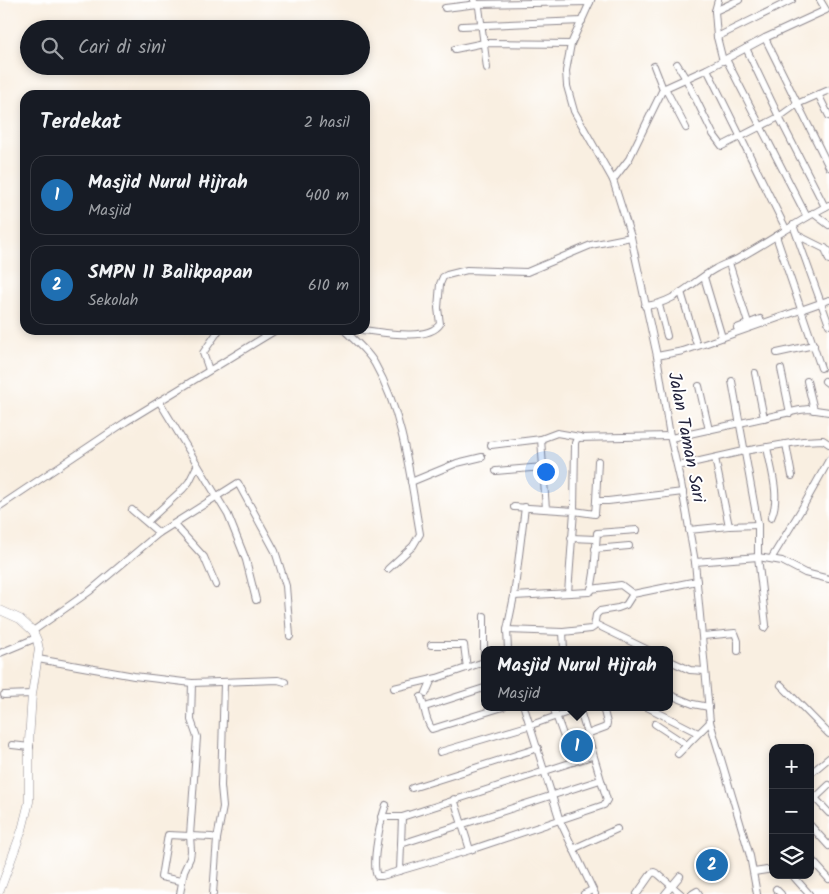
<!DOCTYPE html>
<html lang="id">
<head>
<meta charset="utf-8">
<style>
	body { margin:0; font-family:Kalam,sans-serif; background:#20242c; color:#f1f3f6 }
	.controls { position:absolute; right:15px; bottom:15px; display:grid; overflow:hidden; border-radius:10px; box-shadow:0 2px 8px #0003 }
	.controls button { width:45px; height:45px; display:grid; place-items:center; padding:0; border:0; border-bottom:1px solid #363941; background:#171b24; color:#f1f3f6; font:25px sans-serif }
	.you { position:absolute; left:545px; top:471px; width:18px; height:18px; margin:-12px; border:4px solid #fff; border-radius:50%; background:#1a73e8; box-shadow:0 0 0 8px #1a73e833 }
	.badge { display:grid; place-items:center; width:32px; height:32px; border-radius:50%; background:#1f6fb2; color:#fff; font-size:16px; font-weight:700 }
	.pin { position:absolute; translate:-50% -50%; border:2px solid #fff; box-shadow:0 1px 5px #0006 }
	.popup { position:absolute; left:481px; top:646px; width:192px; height:65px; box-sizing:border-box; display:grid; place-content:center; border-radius:10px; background:#171b24; filter:drop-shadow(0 1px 4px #0005); font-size:16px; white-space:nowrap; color:#9ea1a6 }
	.popup b { font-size:19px; color:#f1f3f6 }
	.popup::after { content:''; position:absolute; left:50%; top:100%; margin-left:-10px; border:10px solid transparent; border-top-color:#171b24 }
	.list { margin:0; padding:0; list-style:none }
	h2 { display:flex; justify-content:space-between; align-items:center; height:65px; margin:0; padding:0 20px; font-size:21px }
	h2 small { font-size:16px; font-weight:400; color:#9ea1a6 }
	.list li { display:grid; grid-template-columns:32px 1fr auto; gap:15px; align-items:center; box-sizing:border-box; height:80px; margin:0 10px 10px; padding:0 10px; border:1px solid #363941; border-radius:15px }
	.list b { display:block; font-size:19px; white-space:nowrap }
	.list p { margin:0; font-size:16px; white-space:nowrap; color:#9ea1a6 }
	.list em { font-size:16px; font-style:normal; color:#9ea1a6 }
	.icon { flex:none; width:28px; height:28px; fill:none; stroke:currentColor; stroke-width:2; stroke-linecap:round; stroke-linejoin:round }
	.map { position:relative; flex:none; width:829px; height:894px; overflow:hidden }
	.search { position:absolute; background:#171b24; box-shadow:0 2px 8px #0003; left:20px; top:20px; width:350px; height:55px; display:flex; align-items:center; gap:12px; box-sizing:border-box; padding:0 18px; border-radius:28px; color:#9ea1a6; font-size:19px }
	.panel { position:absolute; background:#171b24; box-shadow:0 2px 8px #0003; left:20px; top:90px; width:350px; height:245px; border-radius:15px }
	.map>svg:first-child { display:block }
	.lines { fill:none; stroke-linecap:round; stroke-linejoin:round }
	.minor-casing { stroke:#8e888e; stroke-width:8 }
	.major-casing { stroke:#8e888e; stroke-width:9 }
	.minor { stroke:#fff; stroke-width:6 }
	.major { stroke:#fff; stroke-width:8 }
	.labels { text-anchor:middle; stroke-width:4; stroke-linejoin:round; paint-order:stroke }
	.street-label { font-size:18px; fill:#22223b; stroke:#fff }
</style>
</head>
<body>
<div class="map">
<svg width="829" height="894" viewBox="0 0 829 894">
	<rect width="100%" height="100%" fill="#fff"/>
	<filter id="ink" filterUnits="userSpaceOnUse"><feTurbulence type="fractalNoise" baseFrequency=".02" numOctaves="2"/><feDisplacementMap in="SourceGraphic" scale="10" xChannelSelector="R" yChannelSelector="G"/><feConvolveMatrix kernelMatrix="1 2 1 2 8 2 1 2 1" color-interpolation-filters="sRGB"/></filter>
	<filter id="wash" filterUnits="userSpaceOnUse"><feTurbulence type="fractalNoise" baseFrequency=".0096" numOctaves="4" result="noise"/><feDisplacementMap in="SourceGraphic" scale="20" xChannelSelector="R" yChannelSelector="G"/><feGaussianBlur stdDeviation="1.12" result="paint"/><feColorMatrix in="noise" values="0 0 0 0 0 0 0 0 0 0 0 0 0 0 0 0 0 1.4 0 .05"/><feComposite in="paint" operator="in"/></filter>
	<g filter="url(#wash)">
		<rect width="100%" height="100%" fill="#f9efe1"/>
	</g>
	<g filter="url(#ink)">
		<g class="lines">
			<defs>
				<g id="minor">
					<path d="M474 0 479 7 487 68"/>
					<path d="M591 0 571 44 566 71 567 86 574 111 613 180 631 237 657 356 670 436 681 483 695 562 710 722 750 856 757 894"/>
					<path d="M445 8 478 4 590 2"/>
					<path d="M715 11 718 0"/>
					<path d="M462 26 582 21"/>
					<path d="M717 37 792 0"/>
					<path d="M765 38 829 167"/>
					<path d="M746 48 779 117 825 207"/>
					<path d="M455 49 484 43 571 44"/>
					<path d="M726 59 807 217"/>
					<path d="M723 61 717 37 715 11 739 0"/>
					<path d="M677 64 686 79 713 134 722 146 779 117 797 104 829 90"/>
					<path d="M654 66 663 89"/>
					<path d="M707 69 786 229"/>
					<path d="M665 88 686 128"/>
					<path d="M818 94 829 116"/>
					<path d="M613 180 629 159 663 89 707 69 765 38 826 10 820 0"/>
					<path d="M813 213 829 225"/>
					<path d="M793 225 829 325"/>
					<path d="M797 235 829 251"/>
					<path d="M776 236 821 368"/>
					<path d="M825 248 829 260"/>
					<path d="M729 263 749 326"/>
					<path d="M704 277 721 334"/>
					<path d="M681 292 696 342"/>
					<path d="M659 305 667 336"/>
					<path d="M645 306C676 303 690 283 715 269 723 264 732 262 739 258 770 241 798 221 829 205"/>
					<path d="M737 328 760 319"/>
					<path d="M344 330C354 340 368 351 375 364 404 415 410 477 420 534L413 546 388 569"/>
					<path d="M362 330C381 332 428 342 440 324L438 308 440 284 443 277 447 275 467 270 527 272 591 245 631 237"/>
					<path d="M777 353 814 345"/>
					<path d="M657 356 683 351 707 343 829 300"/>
					<path d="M781 369 790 413"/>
					<path d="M209 370 203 353 219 330"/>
					<path d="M755 373 764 418"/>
					<path d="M732 381 758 525V557L766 625 764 628"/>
					<path d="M807 381 814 410"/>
					<path d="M825 381 829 384"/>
					<path d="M699 386 709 430"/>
					<path d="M159 401 228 515 246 560 256 600"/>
					<path d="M670 436 577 438 575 443 574 511 595 514 596 501H608L683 492"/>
					<path d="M671 438 800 410 809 409 829 412"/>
					<path d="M541 439 546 509"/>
					<path d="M786 444 792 476"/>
					<path d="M491 445 541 439 557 433 580 437"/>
					<path d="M767 447C771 470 781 497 771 518"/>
					<path d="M715 458 729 526"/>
					<path d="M678 466 744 451 803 441 823 440 829 444"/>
					<path d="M496 471 543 467"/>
					<path d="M411 482 457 463 482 457"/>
					<path d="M596 501 598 461"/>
					<path d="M0 506 127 421 276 330"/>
					<path d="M514 507 574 511 568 593"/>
					<path d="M132 510 159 533"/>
					<path d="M147 522 183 489 189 482 197 466"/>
					<path d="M174 524 204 557 216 585"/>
					<path d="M689 530 729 526 758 525"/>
					<path d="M571 538 596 539"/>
					<path d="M595 549 629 546"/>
					<path d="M771 559 801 510 829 460"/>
					<path d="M695 562 758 557 782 561 805 573 829 579"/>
					<path d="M591 589 621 585 633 594"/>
					<path d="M514 596 589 592 591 591 594 573 597 533 637 530"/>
					<path d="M595 624 648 650"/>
					<path d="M507 630 563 632 591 629 594 627 596 615 600 611 618 608 626 605 633 594 697 581"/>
					<path d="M33 631 90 591 159 533 238 483 275 551 286 586 290 636"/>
					<path d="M563 632 564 650"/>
					<path d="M703 636 735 633 738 641V651"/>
					<path d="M431 645H464L467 668"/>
					<path d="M508 650 507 630 514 596 525 507"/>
					<path d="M0 653 36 638"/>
					<path d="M38 659 134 676 192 683 278 680 285 682"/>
					<path d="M670 661 690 670 705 671"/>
					<path d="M484 662V616"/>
					<path d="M781 685 829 734"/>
					<path d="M394 688 437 678 484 662"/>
					<path d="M426 693 432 679"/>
					<path d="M4 695 32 694"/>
					<path d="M670 695 693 704 709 707"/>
					<path d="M421 697C425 707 425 721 432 729L503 707"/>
					<path d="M425 707 484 688"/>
					<path d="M524 707 560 821 595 894"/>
					<path d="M647 707 698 733"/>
					<path d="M655 724 687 745"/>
					<path d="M587 734 606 727 607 723 603 707"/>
					<path d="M12 745 30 747"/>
					<path d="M440 752 531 725 580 708"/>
					<path d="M678 754 710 722"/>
					<path d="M573 762 592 756"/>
					<path d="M810 774 829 758"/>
					<path d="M412 788 538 748"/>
					<path d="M815 798 829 813"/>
					<path d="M454 799 470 850"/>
					<path d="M810 803 829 785"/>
					<path d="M386 805C381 818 371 863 377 876H382L470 850 604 805 607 800 579 707"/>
					<path d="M381 817H402"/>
					<path d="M810 825 829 846"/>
					<path d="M217 839 223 807 221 786 224 683"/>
					<path d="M401 844 402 817 573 762 553 707"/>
					<path d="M573 849 617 829"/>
					<path d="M810 858 829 879"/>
					<path d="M400 871 401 844 600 780"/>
					<path d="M754 872 773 869"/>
					<path d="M794 877 809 894"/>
					<path d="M181 881 161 877 168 835 212 837 217 839 213 894"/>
					<path d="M776 889 781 894"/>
					<path d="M180 894 184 871 190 858 191 851 190 835 197 737 191 720 192 683"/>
					<path d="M584 894 592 890"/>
					<path d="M637 894 651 874 654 872 658 874 681 894"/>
					<path d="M665 894 680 876"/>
					<path d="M692 894 697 891 699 894"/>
				</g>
				<path id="major" d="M0 610 20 619 33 631 37 640 39 649 32 694 29 741V802L22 830 0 890"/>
			</defs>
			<use href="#minor" class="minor-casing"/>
			<use href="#major" class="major-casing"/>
			<use href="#minor" class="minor"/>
			<use href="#major" class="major"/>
		</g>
	</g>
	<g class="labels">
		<g class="street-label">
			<text transform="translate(687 437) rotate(79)" y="6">Jalan Taman Sari</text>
		</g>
	</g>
</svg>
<div class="controls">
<button>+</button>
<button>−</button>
<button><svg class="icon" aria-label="layers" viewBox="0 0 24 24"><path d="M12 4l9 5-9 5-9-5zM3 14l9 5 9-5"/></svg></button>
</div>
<div class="you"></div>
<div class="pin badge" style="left:577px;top:746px">1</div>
<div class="popup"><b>Masjid Nurul Hijrah</b>Masjid</div>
<div class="pin badge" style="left:712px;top:865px">2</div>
<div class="search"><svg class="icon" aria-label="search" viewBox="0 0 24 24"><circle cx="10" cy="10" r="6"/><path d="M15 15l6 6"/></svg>Cari di sini</div>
<section class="panel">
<h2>Terdekat<small>2 hasil</small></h2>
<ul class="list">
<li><span class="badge">1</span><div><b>Masjid Nurul Hijrah</b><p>Masjid</p></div><em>400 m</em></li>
<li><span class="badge">2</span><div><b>SMPN 11 Balikpapan</b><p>Sekolah</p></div><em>610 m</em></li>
</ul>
</section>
</div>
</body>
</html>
